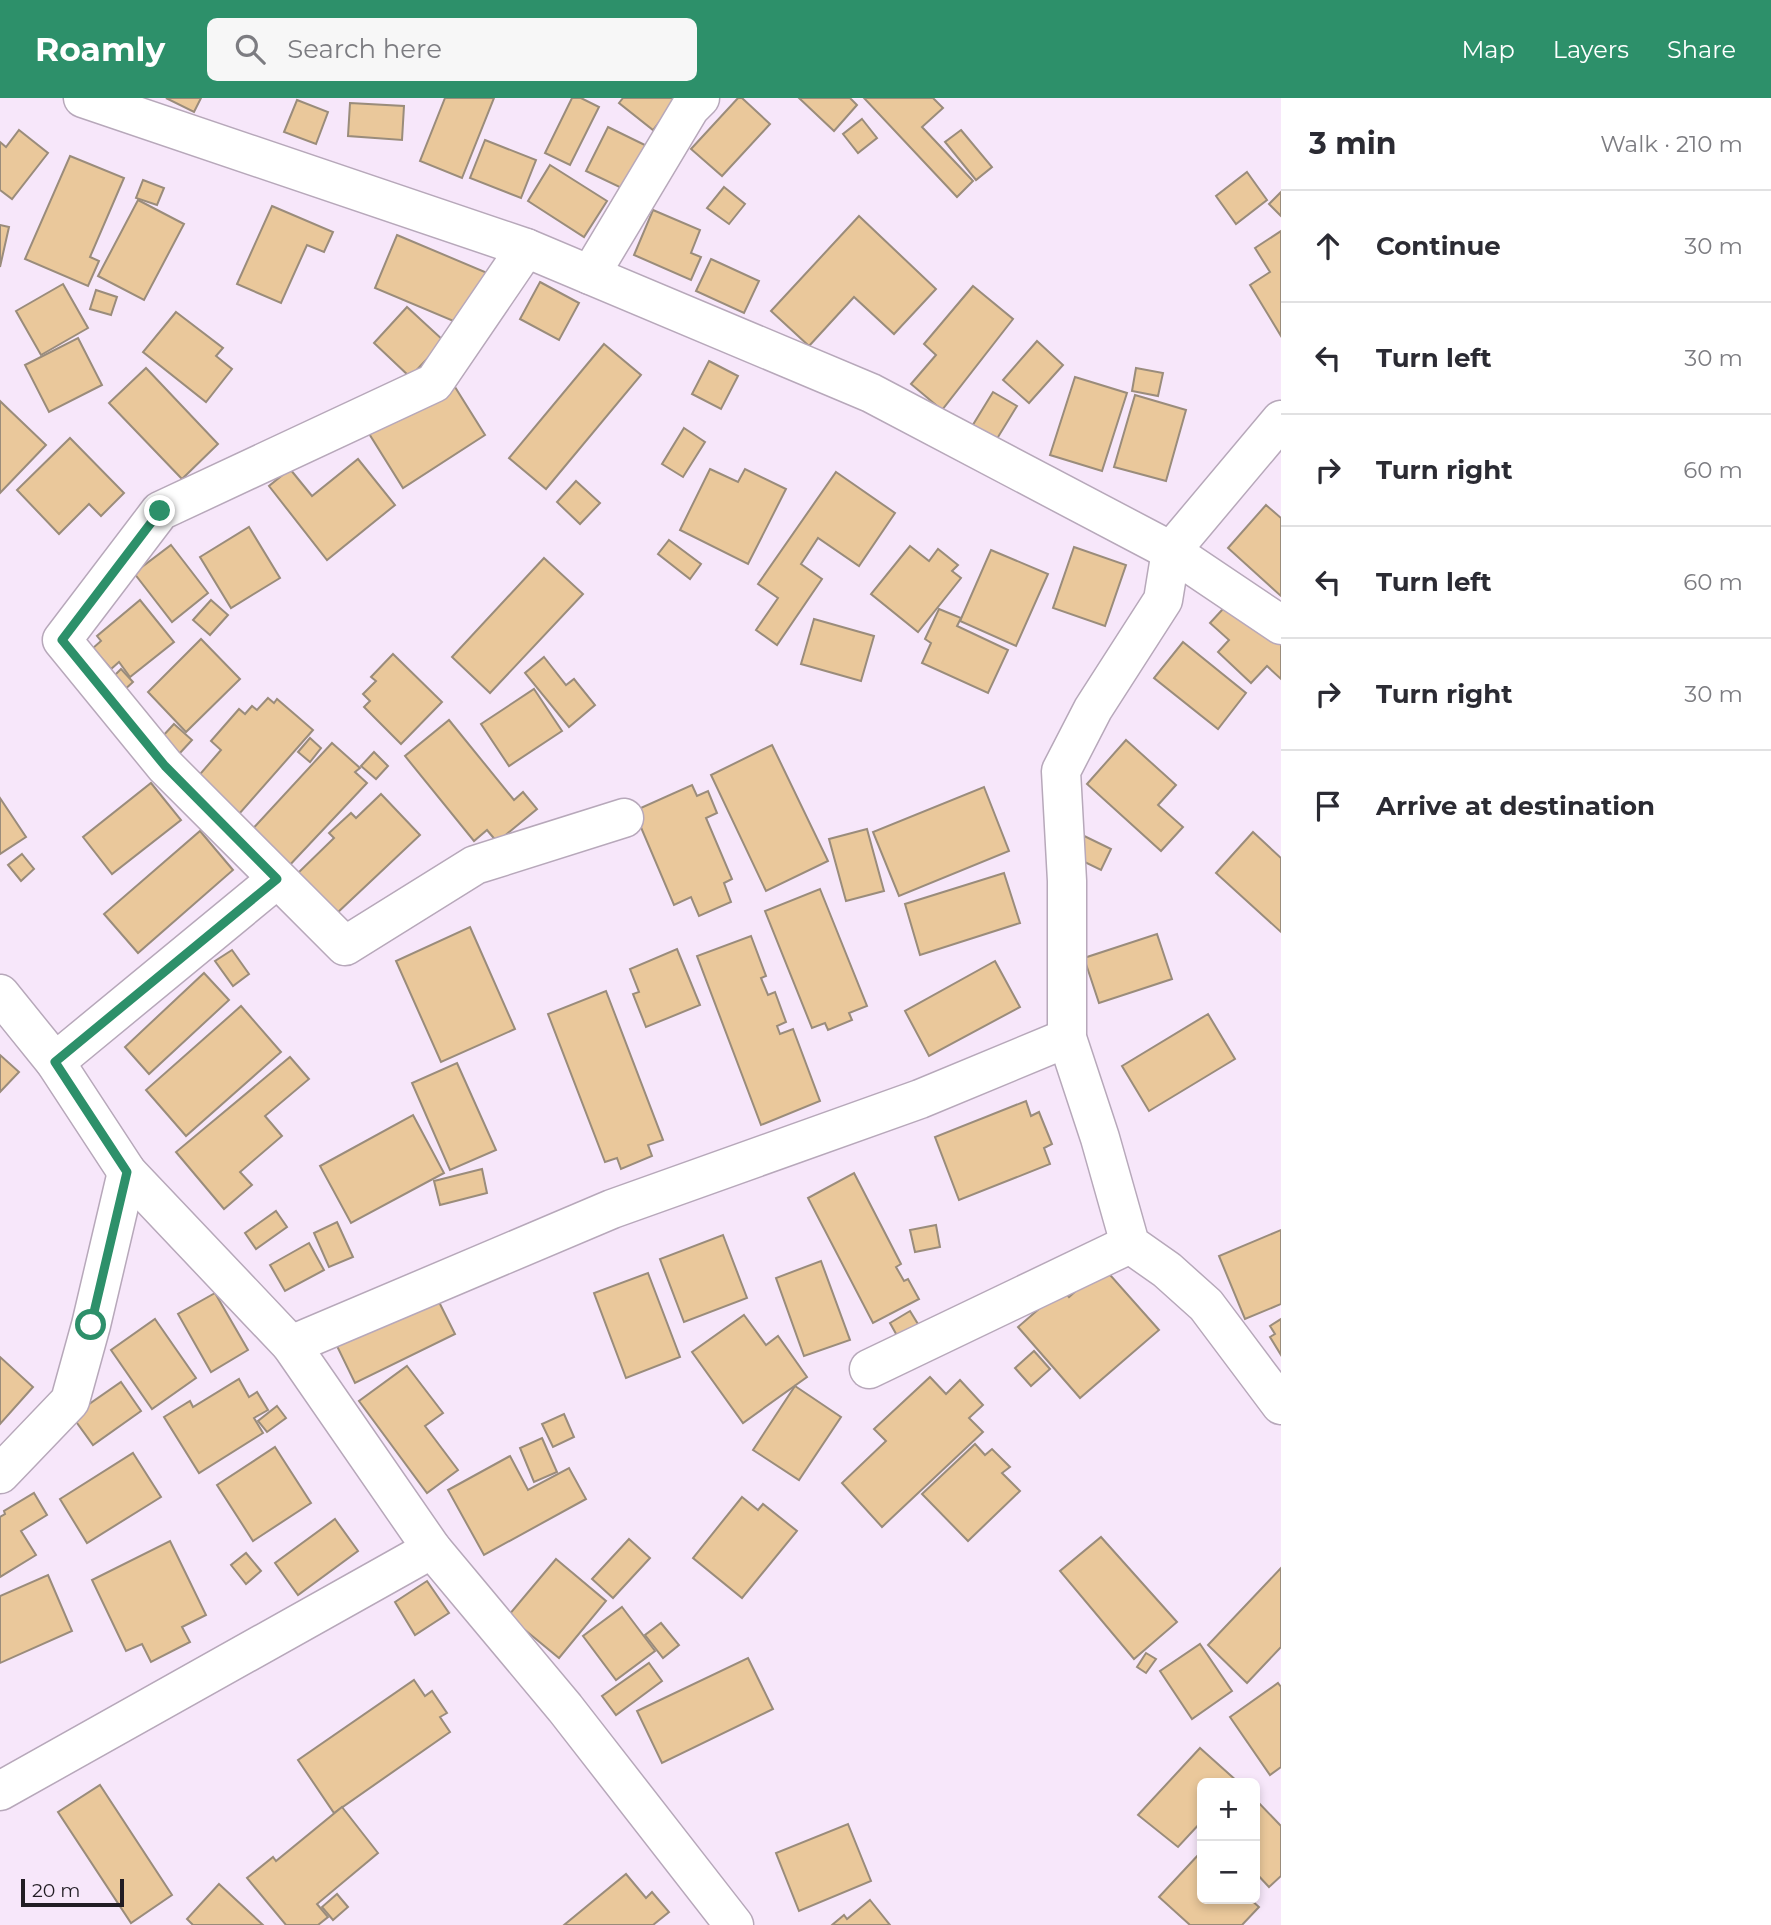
<!DOCTYPE html>
<html lang="en">
<head>
<meta charset="utf-8">
<style>
	body { margin:0; font-family:Montserrat,sans-serif; background:#f7f7f7; color:#2b2b33 }
	.controls { position:absolute; right:21px; bottom:21px; display:grid; overflow:hidden; border-radius:10px; box-shadow:0 4px 10px #0003 }
	.controls button { width:63px; height:63px; display:grid; place-items:center; padding:0; border:0; border-bottom:2px solid #e1e1e2; background:#fff; color:#2b2b33; font:35px sans-serif }
	.scale { position:absolute; left:21px; bottom:18px; width:103px; box-sizing:border-box; padding-left:7px; border:4px solid #221d24; border-top:0; font-size:19px; line-height:24px; white-space:nowrap; color:#221d24; -webkit-text-stroke:5px #f7e7fa; paint-order:stroke }
	.stop { position:absolute; width:21px; height:21px; margin:-16px; border:5px solid #2d906a; border-radius:50%; background:#fff }
	.stop.end { background:#2d906a; border-color:#fff; box-shadow:0 2px 7px #0008 }
	.list { margin:0; padding:0; list-style:none }
	h2 { display:flex; justify-content:space-between; align-items:center; height:91px; margin:0; padding:0 28px; font-size:30px }
	h2 small { font-size:23px; font-weight:400; color:#7c7c81 }
	.list li { display:grid; grid-template-columns:46px 1fr auto; gap:21px; align-items:center; box-sizing:border-box; height:112px; padding:0 28px; border-top:2px solid #e1e1e2 }
	.list b { display:block; font-size:26px; white-space:nowrap }
	.list em { font-size:23px; font-style:normal; color:#7c7c81 }
	.icon { flex:none; width:38px; height:38px; fill:none; stroke:currentColor; stroke-width:2; stroke-linecap:round; stroke-linejoin:round }
	.map { position:relative; flex:none; width:1281px; height:1827px; overflow:hidden }
	header { display:flex; align-items:center; gap:42px; box-sizing:border-box; height:98px; padding:0 35px; background:#2d906a; color:#fff }
	header strong { font-size:33px }
	nav { display:flex; gap:38px; margin-inline-start:auto; font-size:24px }
	.search { width:490px; height:63px; background:#f7f7f7; display:flex; align-items:center; gap:18px; box-sizing:border-box; padding:0 24px; border-radius:10px; color:#7c7c81; font-size:26px }
	main { display:flex }
	aside { flex:1; background:#fff }
	.map>svg:first-child { display:block }
	.building { fill:#eac89b; stroke:#9a8c7b; stroke-width:2 }
	.lines { fill:none; stroke-linecap:round; stroke-linejoin:round }
	.street-casing { stroke:#b7a8ba; stroke-width:41 }
	.street { stroke:#fff; stroke-width:38 }
	.route { stroke:#2d906a; stroke-width:9 }
</style>
</head>
<body>
<header>
<strong>Roamly</strong>
<div class="search"><svg class="icon" aria-label="search" viewBox="0 0 24 24"><circle cx="10" cy="10" r="6"/><path d="M15 15l6 6"/></svg>Search here</div>
<nav><a>Map</a><a>Layers</a><a>Share</a></nav>
</header>
<main>
<div class="map">
<svg width="1281" height="1827" viewBox="0 0 1281 1827">
	<rect width="100%" height="100%" fill="#f7e7fa"/>
	<g class="building">
		<path d="M166 0H201L194 14Z"/>
		<path d="M445 0H494L462 80 420 63Z"/>
		<path d="M572 0H581L599 9 570 67 545 55Z"/>
		<path d="M623 0H678L653 32 619 5Z"/>
		<path d="M738 0H742L770 26 722 78 691 51Z"/>
		<path d="M799 0H850L857 7 834 33Z"/>
		<path d="M864 0H933L943 10 922 29 973 83 957 99Z"/>
		<path d="M297 2 328 14 316 46 284 34Z"/>
		<path d="M350 5 404 8 402 42 348 38Z"/>
		<path d="M862 21 877 40 858 55 843 36Z"/>
		<path d="M608 29 651 50 630 94 586 73Z"/>
		<path d="M19 32 48 55 12 101 0 92V44L6 49Z"/>
		<path d="M961 32 992 69 976 82 945 44Z"/>
		<path d="M485 42 536 62 521 100 470 80Z"/>
		<path d="M70 58 124 80 90 159 99 163 88 188 25 161Z"/>
		<path d="M550 67 607 103 584 139 528 103Z"/>
		<path d="M1247 74 1267 102 1236 126 1216 98Z"/>
		<path d="M143 82 164 90 157 107 136 100Z"/>
		<path d="M724 89 745 106 729 126 707 110Z"/>
		<path d="M1281 94V118L1269 106Z"/>
		<path d="M138 102 184 126 144 202 98 178Z"/>
		<path d="M272 108 333 134 324 154 307 147 281 205 237 186Z"/>
		<path d="M653 112 700 132 691 155 701 159 691 182 634 157Z"/>
		<path d="M859 118 936 191 894 236 854 199 809 248 771 213Z"/>
		<path d="M0 127 9 129 0 169Z"/>
		<path d="M1281 133V238L1250 187 1270 174 1255 150Z"/>
		<path d="M397 137 492 177 470 230 375 190Z"/>
		<path d="M711 161 759 183 744 215 696 193Z"/>
		<path d="M540 184 579 205 559 242 520 221Z"/>
		<path d="M63 186 88 230 41 257 16 213Z"/>
		<path d="M973 188 1013 221 942 312 911 286 936 257 924 246Z"/>
		<path d="M96 192 117 199 111 217 90 211Z"/>
		<path d="M407 209 444 243 410 279 374 245Z"/>
		<path d="M176 214 223 250 216 258 232 271 206 304 143 254Z"/>
		<path d="M78 240 102 287 49 314 25 267Z"/>
		<path d="M1037 243 1063 267 1029 305 1003 282Z"/>
		<path d="M604 246 641 277 546 391 509 360Z"/>
		<path d="M709 263 738 278 721 311 692 296Z"/>
		<path d="M146 270 218 346 182 381 109 305Z"/>
		<path d="M1136 270 1163 275 1158 298 1132 293Z"/>
		<path d="M1075 279 1127 295 1102 373 1050 357Z"/>
		<path d="M450 281 485 337 403 390 368 334Z"/>
		<path d="M993 294 1017 308 995 344 971 330Z"/>
		<path d="M1135 297 1186 312 1166 383 1114 369Z"/>
		<path d="M0 303 46 347 0 395Z"/>
		<path d="M684 330 705 344 683 379 662 366Z"/>
		<path d="M70 340 124 395 101 418 89 406 59 436 17 392Z"/>
		<path d="M358 361 395 407 327 462 269 388 290 371 312 398Z"/>
		<path d="M710 371 738 384 745 371 786 391 748 466 680 432Z"/>
		<path d="M836 374 895 415 859 468 818 440 801 466 822 481 777 547 756 532 778 500 758 486Z"/>
		<path d="M576 383 600 405 580 426 557 404Z"/>
		<path d="M1266 407 1281 420V498L1228 450Z"/>
		<path d="M249 429 280 480 231 510 200 459Z"/>
		<path d="M669 442 701 466 690 481 658 456Z"/>
		<path d="M171 447 208 495 172 524 134 475Z"/>
		<path d="M910 448 929 463 938 451 958 467 952 473 961 480 918 534 871 496Z"/>
		<path d="M1074 449 1126 467 1105 528 1053 510Z"/>
		<path d="M991 452 1048 476 1016 548 960 523Z"/>
		<path d="M544 460 583 496 490 595 452 559Z"/>
		<path d="M1234 499 1281 542V581L1267 568 1251 585 1218 554 1229 542 1210 525Z"/>
		<path d="M140 502 174 544 130 579 119 564 111 571 93 550 101 543 97 538Z"/>
		<path d="M211 502 228 517 210 537 193 522Z"/>
		<path d="M939 511 961 520 957 528 1008 552 988 595 922 565 931 545 925 541Z"/>
		<path d="M814 521 874 538 861 583 801 566Z"/>
		<path d="M201 541 240 581 186 634 148 594Z"/>
		<path d="M1183 544 1246 595 1218 631 1154 580Z"/>
		<path d="M393 556 442 604 401 646 364 609 370 603 363 596 376 583 371 579Z"/>
		<path d="M544 559 566 587 574 581 595 607 569 629 525 575Z"/>
		<path d="M121 571 133 584 122 594 110 582Z"/>
		<path d="M534 591 562 633 509 668 481 626Z"/>
		<path d="M268 600 274 605 277 601 313 632 232 724 195 682 221 652 211 643 239 611 245 616 252 608 257 612Z"/>
		<path d="M449 622 514 702 523 694 537 711 497 744 487 732 474 743 405 658Z"/>
		<path d="M174 626 192 642 179 656 161 640Z"/>
		<path d="M310 640 321 650 310 664 298 654Z"/>
		<path d="M1126 642 1176 687 1158 707 1183 729 1161 753 1087 686Z"/>
		<path d="M332 645 360 670 355 674 367 685 286 771 248 736Z"/>
		<path d="M772 647 828 763 766 793 711 677Z"/>
		<path d="M374 654 388 668 376 681 361 668Z"/>
		<path d="M151 685 181 722 112 776 83 739Z"/>
		<path d="M692 687 697 698 708 693 717 715 706 720 732 781 724 785 731 804 699 818 691 799 674 807 634 713Z"/>
		<path d="M984 689 1009 753 899 798 873 734Z"/>
		<path d="M381 696 420 737 336 816 298 775 334 740 329 735 351 715 356 720Z"/>
		<path d="M0 700 26 739 0 756Z"/>
		<path d="M867 731 884 793 846 803 829 741Z"/>
		<path d="M200 733 233 772 138 855 104 816Z"/>
		<path d="M1076 734 1111 751 1101 772 1066 755Z"/>
		<path d="M1253 734 1281 760V834L1216 775Z"/>
		<path d="M22 756 34 771 21 783 8 767Z"/>
		<path d="M1004 775 1020 825 920 857 905 806Z"/>
		<path d="M820 791 867 908 849 915 852 922 828 932 825 925 812 930 765 813Z"/>
		<path d="M470 829 515 931 441 964 396 863Z"/>
		<path d="M1157 836 1172 881 1099 905 1084 860Z"/>
		<path d="M751 838 766 878 761 880 768 897 775 894 786 924 777 928 780 936 793 931 820 1003 761 1027 697 858Z"/>
		<path d="M677 851 700 907 646 929 633 896 639 894 630 871Z"/>
		<path d="M232 852 249 876 233 888 215 863Z"/>
		<path d="M995 863 1020 909 929 958 905 913Z"/>
		<path d="M204 875 229 902 149 976 125 949Z"/>
		<path d="M606 893 663 1042 648 1047 652 1058 621 1071 617 1060 605 1064 548 916Z"/>
		<path d="M241 908 281 954 186 1038 146 992Z"/>
		<path d="M1208 916 1235 961 1149 1013 1122 968Z"/>
		<path d="M0 957 19 974 0 994Z"/>
		<path d="M290 959 309 981 265 1018 282 1038 240 1074 252 1087 224 1111 176 1054Z"/>
		<path d="M457 965 496 1052 450 1072 412 985Z"/>
		<path d="M1026 1003 1031 1018 1039 1014 1052 1046 1044 1050 1050 1066 959 1102 935 1039Z"/>
		<path d="M413 1017 444 1075 351 1125 320 1068Z"/>
		<path d="M482 1071 487 1095 440 1107 434 1083Z"/>
		<path d="M854 1075 901 1166 896 1169 904 1183 908 1181 919 1201 873 1225 808 1100Z"/>
		<path d="M276 1113 287 1129 256 1151 245 1135Z"/>
		<path d="M337 1124 353 1159 329 1169 314 1135Z"/>
		<path d="M936 1127 940 1149 915 1154 910 1132Z"/>
		<path d="M1281 1132V1206L1245 1221 1219 1158Z"/>
		<path d="M723 1137 747 1200 684 1224 660 1161Z"/>
		<path d="M309 1145 324 1172 285 1193 270 1167Z"/>
		<path d="M821 1163 850 1242 804 1258 776 1180Z"/>
		<path d="M1103 1169 1159 1232 1080 1300 1018 1229 1062 1191 1069 1199Z"/>
		<path d="M648 1175 680 1259 626 1280 594 1195Z"/>
		<path d="M215 1195 248 1252 211 1274 178 1216Z"/>
		<path d="M435 1196 455 1236 355 1285 335 1244Z"/>
		<path d="M910 1213 921 1231 900 1243 890 1225Z"/>
		<path d="M744 1217 766 1247 778 1238 807 1279 743 1325 692 1254Z"/>
		<path d="M155 1221 196 1280 152 1311 111 1252Z"/>
		<path d="M1281 1221V1257L1270 1239 1275 1236 1270 1228Z"/>
		<path d="M1034 1253 1050 1271 1031 1288 1015 1270Z"/>
		<path d="M0 1259 33 1289 0 1326Z"/>
		<path d="M407 1268 443 1315 425 1328 458 1372 427 1395 359 1303Z"/>
		<path d="M930 1279 946 1296 960 1282 983 1307 969 1320 983 1334 882 1429 842 1385 886 1343 874 1331Z"/>
		<path d="M239 1281 249 1299 257 1294 268 1312 254 1320 263 1335 199 1375 164 1319 190 1303 193 1309Z"/>
		<path d="M121 1284 141 1313 93 1347 72 1318Z"/>
		<path d="M795 1288 841 1319 799 1382 753 1352Z"/>
		<path d="M277 1308 286 1320 267 1334 258 1323Z"/>
		<path d="M564 1316 574 1339 553 1349 542 1326Z"/>
		<path d="M542 1340 557 1374 534 1384 520 1350Z"/>
		<path d="M975 1346 985 1357 992 1351 1010 1369 1002 1375 1020 1393 968 1443 922 1396Z"/>
		<path d="M275 1349 311 1405 253 1443 217 1387Z"/>
		<path d="M133 1355 161 1399 87 1445 60 1401Z"/>
		<path d="M510 1358 528 1392 569 1370 586 1401 484 1457 448 1392Z"/>
		<path d="M34 1395 47 1417 21 1433 36 1457 0 1479V1419L5 1416 4 1413Z"/>
		<path d="M742 1399 758 1412 763 1406 797 1433 742 1500 693 1460Z"/>
		<path d="M335 1421 358 1453 298 1497 275 1465Z"/>
		<path d="M1101 1439 1177 1524 1134 1561 1060 1473Z"/>
		<path d="M629 1441 650 1460 613 1500 592 1481Z"/>
		<path d="M170 1443 206 1517 182 1529 190 1544 151 1564 142 1546 126 1553 92 1482Z"/>
		<path d="M246 1455 261 1473 246 1486 231 1467Z"/>
		<path d="M556 1461 606 1503 559 1560 508 1518Z"/>
		<path d="M1281 1470V1549L1247 1585 1208 1547Z"/>
		<path d="M48 1477 72 1533 0 1565V1498Z"/>
		<path d="M427 1483 449 1515 415 1537 395 1504Z"/>
		<path d="M622 1509 655 1553 616 1582 583 1538Z"/>
		<path d="M661 1525 679 1547 663 1560 645 1537Z"/>
		<path d="M1200 1546 1232 1593 1192 1621 1160 1573Z"/>
		<path d="M1146 1555 1156 1561 1146 1575 1137 1569Z"/>
		<path d="M748 1560 773 1611 662 1665 637 1613Z"/>
		<path d="M649 1565 662 1583 616 1617 602 1598Z"/>
		<path d="M414 1582 425 1598 432 1593 447 1615 440 1619 450 1634 334 1715 298 1662Z"/>
		<path d="M1278 1585 1281 1589V1669L1270 1677 1230 1619Z"/>
		<path d="M1200 1650 1238 1684 1202 1685V1723L1178 1749 1138 1717Z"/>
		<path d="M100 1687 172 1797 131 1825 58 1714Z"/>
		<path d="M1256 1702 1281 1728V1778L1269 1789 1255 1774Z"/>
		<path d="M342 1709 378 1755 317 1806 328 1819 318 1827H286L247 1780 273 1759 276 1763Z"/>
		<path d="M848 1726 871 1783 799 1813 776 1755Z"/>
		<path d="M1200 1755 1202 1801H1250L1259 1809 1242 1827H1190L1159 1799Z"/>
		<path d="M626 1776 646 1800 652 1794 669 1814 653 1827H564Z"/>
		<path d="M219 1786 263 1827H193L187 1821Z"/>
		<path d="M337 1796 348 1809 333 1822 322 1809Z"/>
		<path d="M870 1802 890 1827H832L844 1817 847 1821Z"/>
	</g>
	<g class="lines">
		<defs>
			<g id="street">
				<path d="M83 0 526 150 871 295 1171 453 1281 527"/>
				<path d="M526 150 434 285 160 413 62 542 165 668 345 848 475 767 624 720"/>
				<path d="M590 177 690 10 700 0"/>
				<path d="M1281 322 1171 453 1163 502 1093 611 1061 673 1067 783V940L1100 1040 1130 1146 1167 1172 1206 1207 1281 1307"/>
				<path d="M0 896 55 964 127 1074 291 1247 432 1451 565 1610 734 1827"/>
				<path d="M55 964 277 781"/>
				<path d="M291 1247 612 1111 920 1001 1067 940"/>
				<path d="M869 1271 1130 1146"/>
				<path d="M0 1376 70 1303 91 1227 127 1074"/>
				<path d="M0 1693 432 1451"/>
			</g>
		</defs>
		<use href="#street" class="street-casing"/>
		<use href="#street" class="street"/>
	</g>
	<g class="lines">
		<path class="route" d="M91 1227 127 1074 55 964 277 781 165 668 62 542 160 413"/>
	</g>
</svg>
<div class="controls">
<button>+</button>
<button>−</button>
</div>
<div class="scale">20 m</div>
<div class="stop" style="left:91px;top:1227px"></div>
<div class="stop end" style="left:160px;top:413px"></div>
</div>
<aside>
<h2>3 min<small>Walk · 210 m</small></h2>
<ul class="list">
<li><svg class="icon" aria-label="ahead" viewBox="0 0 24 24"><path d="M12 20V5M6 11l6-6 6 6"/></svg><div><b>Continue</b></div><em>30 m</em></li>
<li><svg class="icon" aria-label="left" viewBox="0 0 24 24"><path d="M17 20v-9H6M10 6l-5 5 5 5"/></svg><div><b>Turn left</b></div><em>30 m</em></li>
<li><svg class="icon" aria-label="right" viewBox="0 0 24 24"><path d="M7 20v-9h11M14 6l5 5-5 5"/></svg><div><b>Turn right</b></div><em>60 m</em></li>
<li><svg class="icon" aria-label="left" viewBox="0 0 24 24"><path d="M17 20v-9H6M10 6l-5 5 5 5"/></svg><div><b>Turn left</b></div><em>60 m</em></li>
<li><svg class="icon" aria-label="right" viewBox="0 0 24 24"><path d="M7 20v-9h11M14 6l5 5-5 5"/></svg><div><b>Turn right</b></div><em>30 m</em></li>
<li><svg class="icon" aria-label="arrive" viewBox="0 0 24 24"><path d="M6 21V4h12l-3 4 3 4H6"/></svg><div><b>Arrive at destination</b></div></li>
</ul>
</aside>
</main>
</body>
</html>
